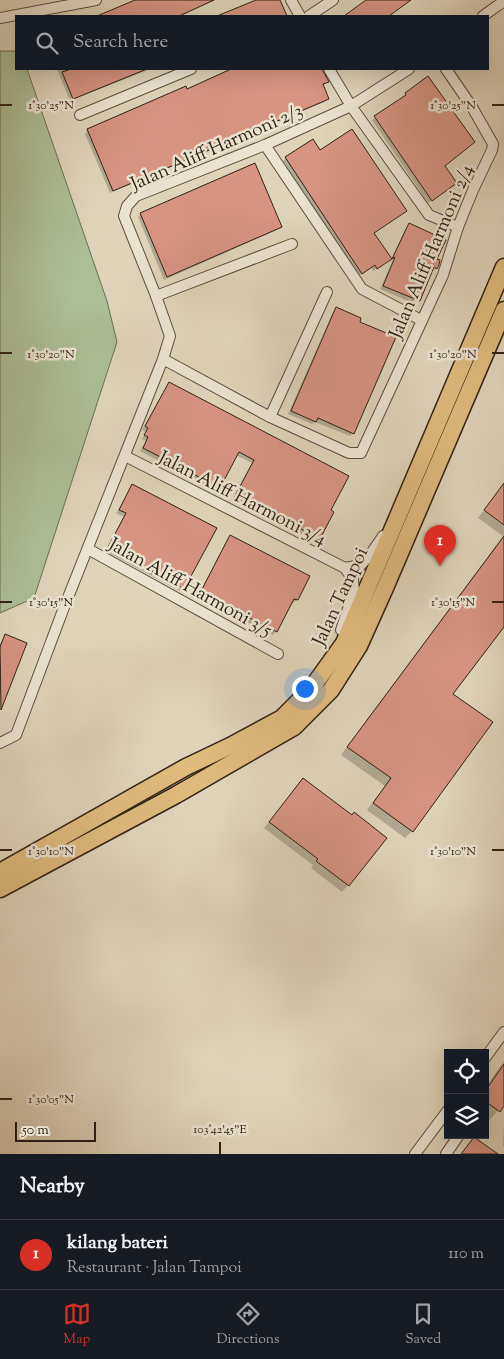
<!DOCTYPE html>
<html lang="en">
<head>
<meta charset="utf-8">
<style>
	body { margin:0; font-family:"Sorts Mill Goudy",serif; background:#242831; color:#f1f3f6 }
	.controls { position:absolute; right:15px; bottom:15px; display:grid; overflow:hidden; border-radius:0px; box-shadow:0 5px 20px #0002 }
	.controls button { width:45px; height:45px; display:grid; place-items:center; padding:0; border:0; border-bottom:1px solid #363941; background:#171b24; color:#f1f3f6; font:25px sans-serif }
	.scale { position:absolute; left:15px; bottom:12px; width:81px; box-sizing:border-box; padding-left:5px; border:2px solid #302213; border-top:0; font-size:14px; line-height:18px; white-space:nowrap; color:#302213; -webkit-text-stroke:4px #eae3d2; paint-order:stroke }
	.you { position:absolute; left:304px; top:688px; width:18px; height:18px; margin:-12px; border:4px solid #fff; border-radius:50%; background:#1a73e8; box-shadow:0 0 0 8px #1a73e833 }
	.badge { display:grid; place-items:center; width:32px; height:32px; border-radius:50%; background:#d93025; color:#fff; font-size:16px; font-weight:700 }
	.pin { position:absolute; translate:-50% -41px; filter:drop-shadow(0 1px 2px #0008) }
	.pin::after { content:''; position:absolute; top:26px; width:18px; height:15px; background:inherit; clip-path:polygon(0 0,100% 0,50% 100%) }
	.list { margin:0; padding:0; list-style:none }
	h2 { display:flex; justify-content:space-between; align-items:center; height:65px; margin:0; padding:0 20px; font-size:21px }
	h2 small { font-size:16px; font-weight:400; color:#9ea1a6 }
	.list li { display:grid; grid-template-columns:32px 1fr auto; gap:15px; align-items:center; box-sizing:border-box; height:70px; padding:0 20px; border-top:1px solid #363941 }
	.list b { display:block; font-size:19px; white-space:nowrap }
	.list p { margin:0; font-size:16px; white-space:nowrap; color:#9ea1a6 }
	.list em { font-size:16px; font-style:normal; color:#9ea1a6 }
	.icon { flex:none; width:28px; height:28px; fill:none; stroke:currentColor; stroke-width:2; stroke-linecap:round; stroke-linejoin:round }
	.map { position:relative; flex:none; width:504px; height:1154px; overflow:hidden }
	.search { position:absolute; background:#171b24; box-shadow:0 5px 20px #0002; left:15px; right:15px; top:15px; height:55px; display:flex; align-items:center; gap:12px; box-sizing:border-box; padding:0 18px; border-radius:0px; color:#9ea1a6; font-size:19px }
	.sheet { height:135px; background:#171b24 }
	nav { display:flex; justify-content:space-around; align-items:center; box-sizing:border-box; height:70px; border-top:1px solid #363941; background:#171b24; font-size:14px; color:#9ea1a6 }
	nav a { display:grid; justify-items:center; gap:2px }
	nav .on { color:#d93025 }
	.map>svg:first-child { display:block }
	.green { fill:#acbe94; stroke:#6e7054 }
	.shadow { fill:#0003 }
	.building { fill:#d79481; stroke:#302213 }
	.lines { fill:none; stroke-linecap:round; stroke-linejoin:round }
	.street-casing { stroke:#5c4e3d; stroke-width:12 }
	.primary-casing { stroke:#302213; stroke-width:19 }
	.street { stroke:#eae3d2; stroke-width:10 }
	.primary { stroke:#e0ba7d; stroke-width:16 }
	.ticks { fill:none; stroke:#302213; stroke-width:2 }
	.labels { text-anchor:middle; stroke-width:5; stroke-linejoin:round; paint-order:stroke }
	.street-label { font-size:19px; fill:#302213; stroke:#eae3d2 }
	.ticks-label { font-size:12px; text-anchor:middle; fill:#302213; stroke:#eae3d2; stroke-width:5; stroke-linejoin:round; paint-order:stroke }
</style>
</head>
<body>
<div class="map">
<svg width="504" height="1154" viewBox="0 0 504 1154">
	<rect width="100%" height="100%" fill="#dfd4ba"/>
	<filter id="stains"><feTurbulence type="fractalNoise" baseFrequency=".004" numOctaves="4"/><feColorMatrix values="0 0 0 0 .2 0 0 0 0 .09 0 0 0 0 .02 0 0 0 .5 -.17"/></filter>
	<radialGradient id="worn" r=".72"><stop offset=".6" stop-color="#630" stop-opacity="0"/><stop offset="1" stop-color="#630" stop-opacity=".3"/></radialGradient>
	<path class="green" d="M0 51H16V69H27L107 301 117 342 34 598 0 613Z"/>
	<g class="shadow">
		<path d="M138 0H216L181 16H101Z"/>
		<path d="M259 0H279L286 16H221Z"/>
		<path d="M57 69H150L70 101Z"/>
		<path d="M234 69H304L308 77 327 82 322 86 328 99 324 102 110 193 85 134 88 130 187 90Z"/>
		<path d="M406 94 456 157 444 167 452 186 428 203 372 120 403 98 402 97Z"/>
		<path d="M320 152 373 233 387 262 373 271 371 267 358 276 283 161 286 158Z"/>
		<path d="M141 214 281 227 277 230 164 280 138 217Z"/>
		<path d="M409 225 436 259V268L433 271H431L419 301 415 304 380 289 394 258 391 260 406 228Z"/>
		<path d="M336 308 353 433 350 436 315 422 312 424 288 414 333 312Z"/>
		<path d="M169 384 329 511 319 538 315 541 233 498 252 463 236 455 216 491 140 451 146 441 142 439 146 432 142 430Z"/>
		<path d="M504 483V625L452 694 412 831 405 838 367 810 385 786 341 755 503 536 478 518Z"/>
		<path d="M132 486 183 588 180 591 105 551 124 517 116 513Z"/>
		<path d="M231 537 308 576 297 600 293 603 291 602 276 631 273 635 198 597 227 540Z"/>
		<path d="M5 636 25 644 0 708V644Z"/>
		<path d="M303 779 348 885 342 892 311 868 313 865 264 828Z"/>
		<path d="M504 1061V1103L489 1121 485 1119V1088Z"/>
		<path d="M504 1124V1146H503Z"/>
	</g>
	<g class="building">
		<path d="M135 0H214L179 16H97Z"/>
		<path d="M256 0H280L287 16H217Z"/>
		<path d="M366 0H411L389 16H344Z"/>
		<path d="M71 69H147L73 99 62 72Z"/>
		<path d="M231 69H322L329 82 323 84 329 99 113 191 87 129 186 86 187 89Z"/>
		<path d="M428 76 475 142 445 166 457 183 432 201 374 116 406 95 405 93Z"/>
		<path d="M352 129 407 211 374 233 392 259 377 269 375 265 362 274 285 157 313 139 320 150Z"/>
		<path d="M255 163 282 227 167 277 140 213Z"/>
		<path d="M409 223 446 240 437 259 440 260 439 265 437 269 434 267 420 301 383 286 395 257 392 259Z"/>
		<path d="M336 307 361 318 360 322 396 337 354 434 318 418 316 422 291 411Z"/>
		<path d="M169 382 349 476 331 510 334 512 320 539 236 494 254 460 239 452 220 488 143 448 148 437 144 435 148 428 145 426Z"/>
		<path d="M504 483V525L484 510Z"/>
		<path d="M132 484 217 528 184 589 108 547 126 513 119 510Z"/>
		<path d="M230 535 310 576 298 600 294 599 277 632 200 593Z"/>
		<path d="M504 536V627L453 694 493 722 413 832 373 803 391 778 347 747Z"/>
		<path d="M5 634 27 643 1 710 0 647Z"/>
		<path d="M303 778 352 815 354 812 387 838 349 886 316 861 318 859 269 822Z"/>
		<path d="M504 1064V1106L500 1112 485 1101V1091Z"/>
		<path d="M474 1137 498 1154H461Z"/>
	</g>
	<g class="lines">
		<defs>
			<g id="street">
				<path d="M291 0 300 16"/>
				<path d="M309 16 333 0"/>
				<path d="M483 16 504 1"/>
				<path d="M0 18 96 0"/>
				<path d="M329 69 351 106 429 215 458 227"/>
				<path d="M80 115 191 69"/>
				<path d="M265 145 362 289 421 320"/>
				<path d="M156 296 292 244"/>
				<path d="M163 359 270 417 349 453H361L443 275 458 227 473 190 492 150 493 144 472 107 446 69"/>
				<path d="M270 417 327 292"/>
				<path d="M125 456 345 568 353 580 354 591 341 630"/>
				<path d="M88 549 278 654"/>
				<path d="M345 568 361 565 370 555 383 536"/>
				<path d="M0 743 16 735 63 610 163 359 170 336 156 296 124 216 127 206 136 196 265 145 351 106 409 69"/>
				<path d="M485 1058 504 1032"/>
				<path d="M415 1154 448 1110"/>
				<path d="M446 1154 459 1135"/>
			</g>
			<g id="primary">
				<path d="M0 872 186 767 230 746 282 718 311 689 344 643 504 267"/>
				<path d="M0 889 176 795 294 727 331 690 359 646 385 588 504 310"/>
			</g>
		</defs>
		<use href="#street" class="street-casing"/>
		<use href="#primary" class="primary-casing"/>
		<use href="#street" class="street"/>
		<use href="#primary" class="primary"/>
	</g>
	<path class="ticks" d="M0 105H12M492 105H504M0 353H12M492 353H504M0 602H12M492 602H504M0 850H12M492 850H504M0 1099H12M220 1142V1154"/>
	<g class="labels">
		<g class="street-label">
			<text transform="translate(216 146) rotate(-24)" y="7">Jalan Aliff Harmoni 2/3</text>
			<text transform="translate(430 251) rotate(-67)" y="7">Jalan Aliff Harmoni 2/4</text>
			<text transform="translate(243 497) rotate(27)" y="7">Jalan Aliff Harmoni 3/4</text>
			<text transform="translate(191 586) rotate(29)" y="7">Jalan Aliff Harmoni 3/5</text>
			<text transform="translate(339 596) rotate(-65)" y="7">Jalan Tampoi</text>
		</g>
	</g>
	<g class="ticks-label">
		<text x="51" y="109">1°30'25"N</text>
		<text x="453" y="109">1°30'25"N</text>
		<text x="51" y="358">1°30'20"N</text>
		<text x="453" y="358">1°30'20"N</text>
		<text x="51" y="606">1°30'15"N</text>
		<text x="453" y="606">1°30'15"N</text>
		<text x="51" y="855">1°30'10"N</text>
		<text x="453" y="855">1°30'10"N</text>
		<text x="51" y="1103">1°30'05"N</text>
		<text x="220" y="1133">103°42'45"E</text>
	</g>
	<rect width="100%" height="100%" filter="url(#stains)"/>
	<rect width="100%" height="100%" fill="url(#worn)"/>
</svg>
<div class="controls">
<button><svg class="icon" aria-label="locate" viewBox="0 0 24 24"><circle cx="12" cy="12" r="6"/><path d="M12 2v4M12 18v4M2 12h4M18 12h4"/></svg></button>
<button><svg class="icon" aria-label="layers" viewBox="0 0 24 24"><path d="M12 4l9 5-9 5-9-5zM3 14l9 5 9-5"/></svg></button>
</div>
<div class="scale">50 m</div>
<div class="you"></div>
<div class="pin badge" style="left:440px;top:566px">1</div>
<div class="search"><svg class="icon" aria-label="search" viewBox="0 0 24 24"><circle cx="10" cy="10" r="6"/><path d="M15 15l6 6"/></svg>Search here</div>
</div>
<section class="sheet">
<h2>Nearby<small></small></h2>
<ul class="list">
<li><span class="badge">1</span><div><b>kilang bateri</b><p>Restaurant · Jalan Tampoi</p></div><em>110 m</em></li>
</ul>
</section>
<nav>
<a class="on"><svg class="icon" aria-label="map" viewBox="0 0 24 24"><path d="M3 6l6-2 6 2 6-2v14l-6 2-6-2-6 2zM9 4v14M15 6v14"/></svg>Map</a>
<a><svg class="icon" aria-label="directions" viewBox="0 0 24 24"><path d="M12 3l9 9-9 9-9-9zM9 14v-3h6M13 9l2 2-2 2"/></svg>Directions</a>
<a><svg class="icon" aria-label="saved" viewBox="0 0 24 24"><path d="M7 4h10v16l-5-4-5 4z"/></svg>Saved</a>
</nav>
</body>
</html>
